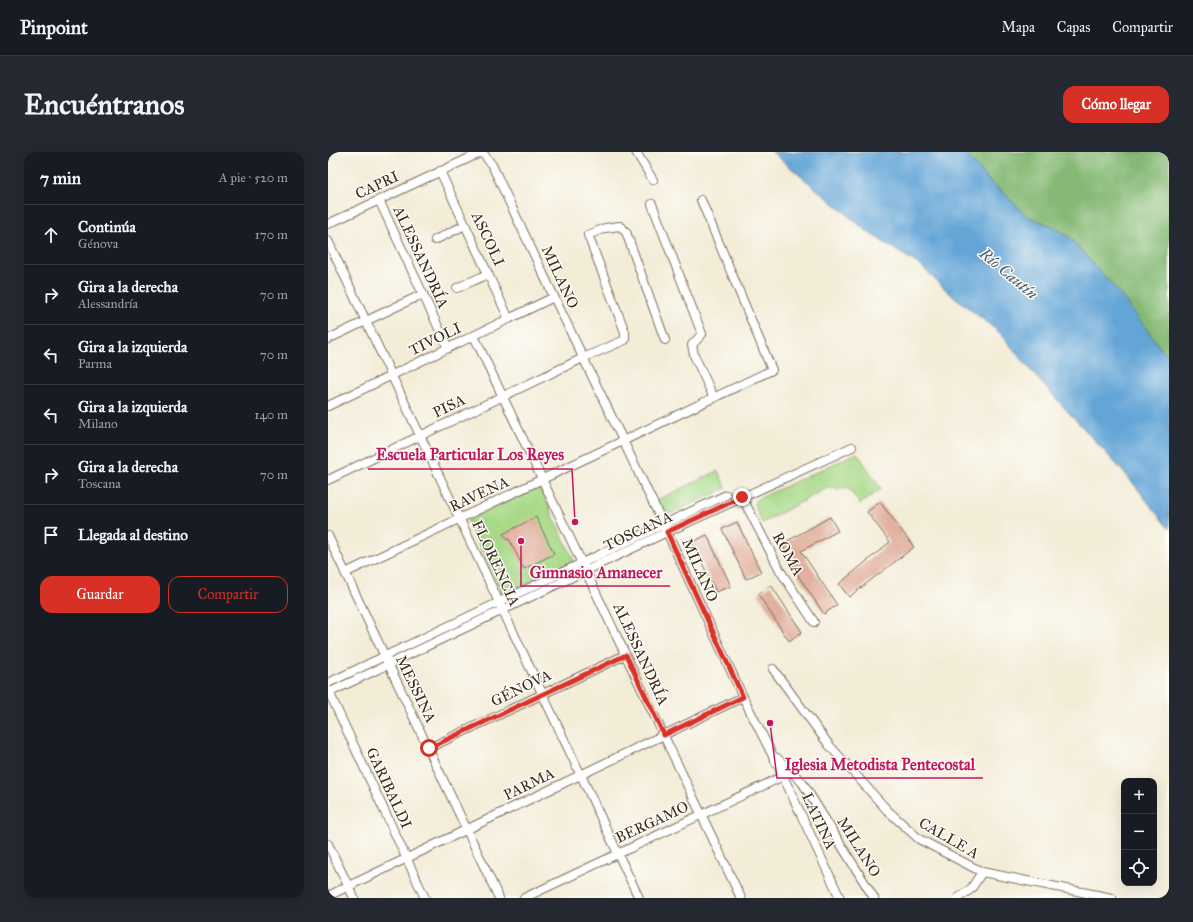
<!DOCTYPE html>
<html lang="es">
<head>
<meta charset="utf-8">
<style>
	body { margin:0; font-family:"IM FELL Great Primer",serif; background:#242831; color:#f1f3f6 }
	.controls { position:absolute; right:12px; bottom:12px; display:grid; overflow:hidden; border-radius:8px; box-shadow:0 4px 16px #0002 }
	.controls button { width:36px; height:36px; display:grid; place-items:center; padding:0; border:0; border-bottom:1px solid #363941; background:#171b24; color:#f1f3f6; font:20px sans-serif }
	.stop { position:absolute; width:12px; height:12px; margin:-9px; border:3px solid #d93025; border-radius:50%; background:#fff }
	.stop.end { background:#d93025; border-color:#fff; box-shadow:0 1px 4px #0008 }
	.list { margin:0; padding:0; list-style:none }
	h2 { display:flex; justify-content:space-between; align-items:center; height:52px; margin:0; padding:0 16px; font-size:17px }
	h2 small { font-size:13px; font-weight:400; color:#9ea1a6 }
	.list li { display:grid; grid-template-columns:26px 1fr auto; gap:12px; align-items:center; box-sizing:border-box; height:60px; padding:0 16px; border-top:1px solid #363941 }
	.list b { display:block; font-size:15px; white-space:nowrap }
	.list p { margin:0; font-size:13px; white-space:nowrap; color:#9ea1a6 }
	.list em { font-size:13px; font-style:normal; color:#9ea1a6 }
	.actions { display:flex; gap:8px; padding:12px 16px }
	.actions a { flex:1; padding:9px 0; border:1px solid #d93025; border-radius:12px; text-align:center; font-size:14px; color:#d93025 }
	.actions .main { background:#d93025; color:#fff }
	.icon { flex:none; width:22px; height:22px; fill:none; stroke:currentColor; stroke-width:2; stroke-linecap:round; stroke-linejoin:round }
	.map { position:relative; flex:none; width:841px; height:746px; overflow:hidden; border-radius:12px }
	header { display:flex; align-items:center; gap:24px; box-sizing:border-box; height:56px; padding:0 20px; background:#171b24; border-bottom:1px solid #363941 }
	header strong { font-size:19px }
	nav { display:flex; gap:22px; margin-inline-start:auto; font-size:14px }
	.intro { display:flex; align-items:center; justify-content:space-between; box-sizing:border-box; height:96px; padding:0 24px }
	h1 { margin:0; font-size:28px }
	.button { padding:10px 18px; border-radius:12px; background:#d93025; color:#fff; font-size:14px; font-weight:700 }
	main { display:flex; gap:24px; padding:0 24px }
	aside { flex:1; background:#171b24; border-radius:12px; box-shadow:0 4px 16px #0002 }
	.map>svg:first-child { display:block }
	.green { fill:#a7d987; stroke:#718252 }
	.forest { fill:#85b974; stroke:#607249 }
	.water { fill:#64a5d7; stroke:#50687a }
	.building { fill:#e1b09e }
	.lines { fill:none; stroke-linecap:round; stroke-linejoin:round }
	.minor-casing { stroke:#7b6e5f; stroke-width:10 }
	.minor { stroke:#fff; stroke-width:8 }
	.route { stroke:#d93025; stroke-width:5 }
	.labels { text-anchor:middle; stroke-width:3; stroke-linejoin:round; paint-order:stroke }
	.street-label { font-size:15px; fill:#3b2a1e; stroke:#fdfcf7 }
	.water-label { font-size:16px; font-style:italic; fill:#4b5b68; stroke:#fdfcf7 }
	.leader { fill:none; stroke:#c2185b; stroke-width:1.5 }
	.callout-dot { fill:#c2185b; stroke:#fdfcf7; stroke-width:1.5 }
	.callout-label { font-size:16px; text-anchor:middle; font-weight:bold; fill:#c2185b; stroke:#fdfcf7; stroke-width:3; stroke-linejoin:round; paint-order:stroke }
</style>
</head>
<body>
<header>
<strong>Pinpoint</strong>
<nav><a>Mapa</a><a>Capas</a><a>Compartir</a></nav>
</header>
<div class="intro"><h1>Encuéntranos</h1><a class="button">Cómo llegar</a></div>
<main>
<aside>
<h2>7 min<small>A pie · 520 m</small></h2>
<ul class="list">
<li><svg class="icon" aria-label="ahead" viewBox="0 0 24 24"><path d="M12 20V5M6 11l6-6 6 6"/></svg><div><b>Continúa</b><p>Génova</p></div><em>170 m</em></li>
<li><svg class="icon" aria-label="right" viewBox="0 0 24 24"><path d="M7 20v-9h11M14 6l5 5-5 5"/></svg><div><b>Gira a la derecha</b><p>Alessandría</p></div><em>70 m</em></li>
<li><svg class="icon" aria-label="left" viewBox="0 0 24 24"><path d="M17 20v-9H6M10 6l-5 5 5 5"/></svg><div><b>Gira a la izquierda</b><p>Parma</p></div><em>70 m</em></li>
<li><svg class="icon" aria-label="left" viewBox="0 0 24 24"><path d="M17 20v-9H6M10 6l-5 5 5 5"/></svg><div><b>Gira a la izquierda</b><p>Milano</p></div><em>140 m</em></li>
<li><svg class="icon" aria-label="right" viewBox="0 0 24 24"><path d="M7 20v-9h11M14 6l5 5-5 5"/></svg><div><b>Gira a la derecha</b><p>Toscana</p></div><em>70 m</em></li>
<li><svg class="icon" aria-label="arrive" viewBox="0 0 24 24"><path d="M6 21V4h12l-3 4 3 4H6"/></svg><div><b>Llegada al destino</b></div></li>
</ul>
<div class="actions"><a class="main">Guardar</a><a>Compartir</a></div>
</aside>
<div class="map">
<svg width="841" height="746" viewBox="0 0 841 746">
	<rect width="100%" height="100%" fill="#fdfcf7"/>
	<filter id="ink" filterUnits="userSpaceOnUse"><feTurbulence type="fractalNoise" baseFrequency=".025" numOctaves="2"/><feDisplacementMap in="SourceGraphic" scale="8" xChannelSelector="R" yChannelSelector="G"/><feConvolveMatrix kernelMatrix="1 2 1 2 8 2 1 2 1" color-interpolation-filters="sRGB"/></filter>
	<filter id="wash" filterUnits="userSpaceOnUse"><feTurbulence type="fractalNoise" baseFrequency=".012" numOctaves="4" result="noise"/><feDisplacementMap in="SourceGraphic" scale="16" xChannelSelector="R" yChannelSelector="G"/><feGaussianBlur stdDeviation="0.9" result="paint"/><feColorMatrix in="noise" values="0 0 0 0 0 0 0 0 0 0 0 0 0 0 0 0 0 1.4 0 .05"/><feComposite in="paint" operator="in"/></filter>
	<g filter="url(#wash)">
		<rect width="100%" height="100%" fill="#f3ecd7"/>
		<g class="green">
			<path d="M529 301 553 337 532 352 521 337 499 336 434 371 426 352 428 348Z"/>
			<path d="M390 319 398 336 337 364 334 363 327 349Z"/>
			<path d="M211 334 246 409 175 443 139 368Z"/>
			<path d="M162 458V460L69 504 68 502Z"/>
		</g>
		<path class="forest" d="M636 0H841V204L833 197 792 142 741 85 728 76 697 63 676 41 661 29Z"/>
		<path class="water" d="M444 0H636L661 29 676 41 697 63 728 76 741 85 792 142 833 197 841 204V377L800 325 711 228 672 181 619 139 593 114 541 81Z"/>
		<g id="blocks">
			<g class="building">
				<path d="M552 350 586 395 521 445 511 432 562 390 539 360Z"/>
				<path d="M208 365 226 402 196 417 181 387 179 388 175 382Z"/>
				<path d="M502 365 510 379 473 399 509 453 496 462 465 416 466 414 454 392Z"/>
				<path d="M409 370 433 420 418 427 394 377Z"/>
				<path d="M379 383 403 434 388 440 364 390Z"/>
				<path d="M443 433 474 480 461 489 430 442Z"/>
			</g>
		</g>
	</g>
	<g filter="url(#ink)">
		<use href="#blocks" fill-opacity="0" stroke="#7b6e5f" stroke-width="1"/>
		<g class="lines">
			<defs>
				<g id="minor">
					<path d="M154 0 164 13 226 145 339 380 415 545 455 624 512 746"/>
					<path d="M308 0 325 28"/>
					<path d="M112 19 181 167"/>
					<path d="M51 48 120 196"/>
					<path d="M324 52 374 182 364 193 366 203 386 246"/>
					<path d="M0 72 154 0"/>
					<path d="M107 88 137 73"/>
					<path d="M0 89 311 746"/>
					<path d="M129 136 160 122"/>
					<path d="M146 184 413 746"/>
					<path d="M0 187 95 142"/>
					<path d="M0 254 226 145"/>
					<path d="M0 328 255 206 297 188V180L260 83 277 76 292 74 298 80 337 188"/>
					<path d="M414 345 453 420 486 470"/>
					<path d="M0 384 171 746"/>
					<path d="M17 421 444 218 373 48"/>
					<path d="M445 517 501 593 559 658 591 687 654 720 784 746"/>
					<path d="M0 531 398 343"/>
					<path d="M0 538 97 746"/>
					<path d="M0 541 339 380 524 295"/>
					<path d="M101 596 297 503"/>
					<path d="M449 606 474 630 546 746"/>
					<path d="M0 692 26 746"/>
					<path d="M0 744 415 545"/>
					<path d="M196 746 464 620"/>
					<path d="M630 746 643 737 654 720"/>
				</g>
			</defs>
			<use href="#minor" class="minor-casing"/>
			<use href="#minor" class="minor"/>
		</g>
	</g>
	<g class="lines" filter="url(#ink)">
		<path class="route" d="M101 596 298 503 336 583 415 545 339 380 414 345"/>
	</g>
	<g class="labels">
		<g class="street-label">
			<text transform="translate(49 33) rotate(-25)" y="5">CAPRI</text>
			<text transform="translate(160 87) rotate(65)" y="5">ASCOLI</text>
			<text transform="translate(93 105) rotate(65)" y="5">ALESSANDRÍA</text>
			<text transform="translate(232 125) rotate(65)" y="5">MILANO</text>
			<text transform="translate(107 187) rotate(-26)" y="5">TIVOLI</text>
			<text transform="translate(121 254) rotate(-26)" y="5">PISA</text>
			<text transform="translate(151 342) rotate(-25)" y="5">RAVENA</text>
			<text transform="translate(310 379) rotate(-25)" y="5">TOSCANA</text>
			<text transform="translate(460 402) rotate(61)" y="5">ROMA</text>
			<text transform="translate(168 411) rotate(65)" y="5">FLORENCIA</text>
			<text transform="translate(372 418) rotate(66)" y="5">MILANO</text>
			<text transform="translate(313 502) rotate(65)" y="5">ALESSANDRÍA</text>
			<text transform="translate(193 536) rotate(-26)" y="5">GÉNOVA</text>
			<text transform="translate(88 537) rotate(64)" y="5">MESSINA</text>
			<text transform="translate(201 632) rotate(-26)" y="5">PARMA</text>
			<text transform="translate(61 636) rotate(65)" y="5">GARIBALDI</text>
			<text transform="translate(491 669) rotate(65)" y="5">LATINA</text>
			<text transform="translate(324 670) rotate(-25)" y="5">BERGAMO</text>
			<text transform="translate(621 686) rotate(30)" y="5">CALLE A</text>
			<text transform="translate(531 695) rotate(58)" y="5">MILANO</text>
		</g>
		<g class="water-label">
			<text transform="translate(681 121) rotate(40)" y="6">Río Cautín</text>
		</g>
	</g>
	<path class="leader" d="M247 370L244 317H40M193 389L193 434H342M442 571L449 626H655"/>
	<g class="callout-dot">
		<circle cx="247" cy="370" r="4"/>
		<circle cx="193" cy="389" r="4"/>
		<circle cx="442" cy="571" r="4"/>
	</g>
	<g class="callout-label">
		<text x="142" y="308">Escuela Particular Los Reyes</text>
		<text x="268" y="426">Gimnasio Amanecer</text>
		<text x="552" y="618">Iglesia Metodista Pentecostal</text>
	</g>
</svg>
<div class="controls">
<button>+</button>
<button>−</button>
<button><svg class="icon" aria-label="locate" viewBox="0 0 24 24"><circle cx="12" cy="12" r="6"/><path d="M12 2v4M12 18v4M2 12h4M18 12h4"/></svg></button>
</div>
<div class="stop" style="left:101px;top:596px"></div>
<div class="stop end" style="left:414px;top:345px"></div>
</div>
</main>
</body>
</html>
